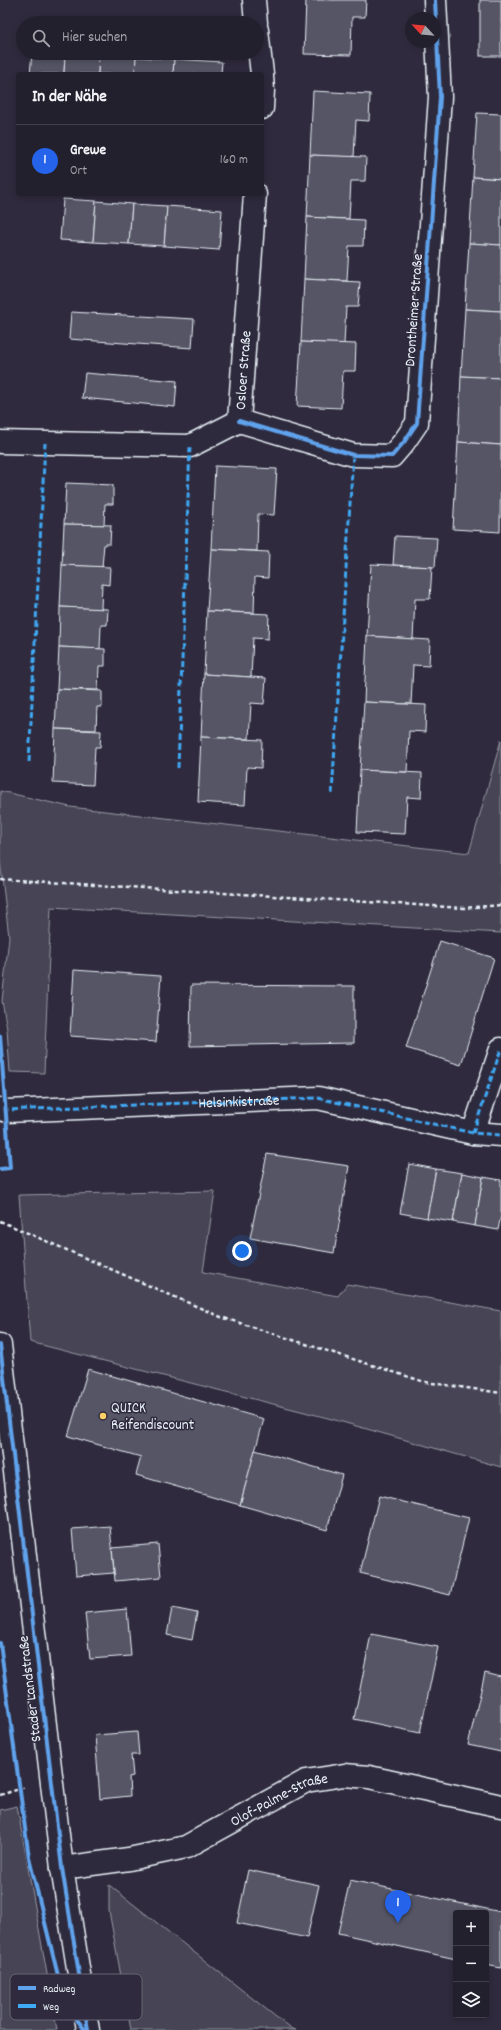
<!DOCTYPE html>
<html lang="de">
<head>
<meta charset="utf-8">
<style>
	body { margin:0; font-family:Dekko,sans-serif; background:#2b2836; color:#f1f3f6 }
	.controls { position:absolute; right:12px; bottom:12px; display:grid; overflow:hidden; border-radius:4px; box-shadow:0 2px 6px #0003 }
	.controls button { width:36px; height:36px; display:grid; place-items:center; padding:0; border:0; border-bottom:1px solid #403e4a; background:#23202e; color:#f1f3f6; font:20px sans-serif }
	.compass { position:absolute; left:405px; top:12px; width:36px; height:36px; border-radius:50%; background:#23202e; box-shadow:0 2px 6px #0003; rotate:296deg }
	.you { position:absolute; left:242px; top:1251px; width:14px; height:14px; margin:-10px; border:3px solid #fff; border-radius:50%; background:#1a73e8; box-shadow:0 0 0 6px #1a73e833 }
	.badge { display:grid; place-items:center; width:26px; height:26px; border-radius:50%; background:#2563eb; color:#fff; font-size:13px; font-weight:700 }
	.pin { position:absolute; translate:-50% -33px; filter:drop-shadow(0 1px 2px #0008) }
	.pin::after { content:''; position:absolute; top:21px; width:14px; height:12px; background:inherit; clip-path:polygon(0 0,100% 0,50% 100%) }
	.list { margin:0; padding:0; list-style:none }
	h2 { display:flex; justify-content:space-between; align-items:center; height:52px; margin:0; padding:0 16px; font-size:17px }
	h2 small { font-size:13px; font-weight:400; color:#a3a3aa }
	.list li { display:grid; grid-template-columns:26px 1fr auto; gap:12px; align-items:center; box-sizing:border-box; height:72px; padding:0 16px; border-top:1px solid #403e4a }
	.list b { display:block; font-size:15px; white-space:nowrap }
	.list p { margin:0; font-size:13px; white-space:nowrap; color:#a3a3aa }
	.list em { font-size:13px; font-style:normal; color:#a3a3aa }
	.icon { flex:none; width:22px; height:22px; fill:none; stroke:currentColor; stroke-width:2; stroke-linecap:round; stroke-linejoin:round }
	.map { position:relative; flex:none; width:501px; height:2030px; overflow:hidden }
	.search { position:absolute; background:#23202e; box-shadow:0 2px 6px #0003; left:16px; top:16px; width:248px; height:44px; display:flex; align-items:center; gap:10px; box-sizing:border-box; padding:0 14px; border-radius:22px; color:#a3a3aa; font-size:15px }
	.panel { position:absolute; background:#23202e; box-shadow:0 2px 6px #0003; left:16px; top:72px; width:248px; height:124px; border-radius:4px }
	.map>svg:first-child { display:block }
	.green { fill:#464455; stroke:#979aa6 }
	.building { fill:#575565; stroke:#e8f1f8 }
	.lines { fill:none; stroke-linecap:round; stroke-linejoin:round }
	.street-casing { stroke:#e8f1f8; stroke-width:25 }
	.secondary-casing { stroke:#e8f1f8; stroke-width:25 }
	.path { stroke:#e8f1f8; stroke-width:2.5; stroke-dasharray:4 3; stroke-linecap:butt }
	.street { stroke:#2f2a3d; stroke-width:22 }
	.secondary { stroke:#2f2a3d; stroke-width:22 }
	.quiet { stroke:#3fa9f5; stroke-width:3; stroke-dasharray:6 3; stroke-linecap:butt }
	.cycleway-casing { stroke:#2f2a3d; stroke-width:6 }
	.cycleway { stroke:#60a3ed; stroke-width:4 }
	.poi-dot { fill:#ffd166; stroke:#2f2a3d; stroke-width:1.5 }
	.labels { text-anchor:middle; stroke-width:3; stroke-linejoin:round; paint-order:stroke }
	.street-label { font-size:15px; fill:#e8f1f8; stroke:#2f2a3d }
	.poi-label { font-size:15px; fill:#e8f1f8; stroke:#2f2a3d; text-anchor:start }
	.key { fill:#2f2a3d; stroke:#666675; stroke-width:1 }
	.key-label { font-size:11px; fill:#e8f1f8 }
</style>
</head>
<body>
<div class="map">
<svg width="501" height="2030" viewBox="0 0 501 2030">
	<rect width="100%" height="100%" fill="#2f2a3d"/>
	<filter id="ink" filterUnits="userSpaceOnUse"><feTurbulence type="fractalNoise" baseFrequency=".025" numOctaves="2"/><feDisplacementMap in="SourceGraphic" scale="8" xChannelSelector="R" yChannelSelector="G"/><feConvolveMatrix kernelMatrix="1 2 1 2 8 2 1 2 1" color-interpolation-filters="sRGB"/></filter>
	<g filter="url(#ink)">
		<g class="green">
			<path d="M501 740V933L51 907 44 1073 10 1072 7 1029 2 1001 9 937 0 860V791L70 807 469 853Z"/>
			<path d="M215 1191 203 1272 338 1296 347 1284 501 1311V1467L328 1418 30 1342 19 1195Z"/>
			<path d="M17 1806 57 2030H0V1810Z"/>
			<path d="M109 1885 290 2028 296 2030H131L109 1911Z"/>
		</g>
		<g class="building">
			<path d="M306 0H366L365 17H352L351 55 304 54Z"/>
			<rect x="480" y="0" width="21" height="56"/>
			<path d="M32 53 65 54 64 74H30Z"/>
			<path d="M65 54 99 55 98 74H64Z"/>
			<path d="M99 55 136 57 135 74H98Z"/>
			<path d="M136 57 174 59 173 74H135Z"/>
			<path d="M174 59 222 62 221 74H173Z"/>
			<path d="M313 91 370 94 369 121 356 120 354 157 310 155Z"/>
			<path d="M477 113 501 114V179L473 177Z"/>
			<path d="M310 155 366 157 365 181H351L349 219 307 217Z"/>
			<path d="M473 177 501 179V245L469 243Z"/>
			<path d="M63 199 96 201 93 242 60 240Z"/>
			<path d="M96 201 132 204 129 244 93 242Z"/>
			<path d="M132 204 167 206 164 246 129 244Z"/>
			<path d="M167 206 222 210 219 250 164 246Z"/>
			<path d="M307 217 364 220 363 246H349L347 281 304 279Z"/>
			<path d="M469 243 501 245V311L465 309Z"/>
			<path d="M304 279 360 282 358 307H346L344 344 301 342Z"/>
			<path d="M465 309 501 311V378L461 376Z"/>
			<path d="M71 312 194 319 192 348 69 339Z"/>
			<path d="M301 342 356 344 355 371H343L341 408 297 406Z"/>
			<path d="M85 373 177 381 175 407 82 398Z"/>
			<path d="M461 376 501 378V445L458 442Z"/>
			<path d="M458 442 501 445 500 532 453 529Z"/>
			<path d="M215 466 277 469 274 515 258 514 257 551 211 549Z"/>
			<path d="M66 483 113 485V504H105L104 525 64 524Z"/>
			<path d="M64 524 111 525 110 544H104L102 567 62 565Z"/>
			<path d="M395 536 437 538 435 567 393 565Z"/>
			<path d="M211 549 269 552 268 578 255 577 254 613 207 611Z"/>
			<path d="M371 564 432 567 430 599H415L413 639 367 636Z"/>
			<path d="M62 565 110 567 109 585 102 584 101 609 60 607Z"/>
			<path d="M60 607 108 609 107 625H101L100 649 59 647Z"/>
			<path d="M207 611 269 614 268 639 253 638 251 677 204 674Z"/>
			<path d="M367 636 430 640 429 666 413 665 411 704 364 702Z"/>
			<path d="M59 647 105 649V666H99L98 690 57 689Z"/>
			<path d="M204 674 266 678 264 704 251 703 249 739 201 737Z"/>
			<path d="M57 689 102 691V707H97L96 730 55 729Z"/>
			<path d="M364 702 426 705 425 732 409 731 407 772 360 770Z"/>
			<path d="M55 729 101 731 100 747H95L93 785 53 783Z"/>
			<path d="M201 737 262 740 261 768 247 767 245 805 198 802Z"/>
			<path d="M360 770 422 773 421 798 407 797 405 834 357 832Z"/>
			<path d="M440 941 494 958 461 1065 406 1048Z"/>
			<path d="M74 970 161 976 156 1042 70 1036Z"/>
			<path d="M191 985 354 986V1043L190 1046Z"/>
			<path d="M267 1154 349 1166 334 1253 250 1238Z"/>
			<path d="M409 1164 436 1169 427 1218 400 1213Z"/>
			<path d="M436 1169 462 1173 453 1222 427 1218Z"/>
			<path d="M462 1173 483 1177 475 1226 453 1222Z"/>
			<path d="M483 1177 501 1180V1215L498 1230 475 1226Z"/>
			<path d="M88 1369 264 1419 240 1505 136 1475 141 1457 68 1436Z"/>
			<path d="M255 1450 342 1475 327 1530 240 1505Z"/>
			<path d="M379 1496 469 1518 450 1595 360 1573Z"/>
			<path d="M110 1526 114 1573 76 1576 72 1529Z"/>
			<path d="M158 1544 161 1577 115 1581 112 1548Z"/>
			<path d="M172 1608 197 1613 192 1640 167 1635Z"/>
			<path d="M127 1609 131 1656 90 1659 85 1613Z"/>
			<path d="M371 1634 438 1647 420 1733 354 1719Z"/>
			<path d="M485 1673 501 1677V1752L468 1745Z"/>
			<path d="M137 1732 139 1755H131L133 1776 129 1777 130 1796 100 1799 95 1735Z"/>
			<path d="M248 1870 319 1885 307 1938 237 1923Z"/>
			<path d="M350 1880 501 1912V1968L486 1965V1913H456V1959L338 1933Z"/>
		</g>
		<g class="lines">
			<defs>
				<g id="street">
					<path d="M254 0 256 23"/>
					<path d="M257 30 262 74"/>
					<path d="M262 76 263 90 262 108"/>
					<path d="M239 421 353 455 392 456 404 442 417 423 440 97 435 0"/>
					<path id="s1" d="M0 442 190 446 239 421 255 194"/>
					<path d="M0 1109 7 1111 318 1098 473 1133 501 1135"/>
					<path d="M473 1133 501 1049"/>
					<path id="s2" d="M62 1868 129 1859 186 1847 306 1781 344 1775 369 1777 501 1806"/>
				</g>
				<path id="secondary" d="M0 1345 62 1868 88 2030"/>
			</defs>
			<use href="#street" class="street-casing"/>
			<use href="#secondary" class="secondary-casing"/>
			<g class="path">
				<path d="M0 879 464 908 501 905"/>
				<path d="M0 1036 4 1084"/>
				<path d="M8 1136 10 1168"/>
				<path d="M0 1221 221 1317 425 1382 501 1393"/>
				<path d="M0 1795 26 1787"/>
			</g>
			<use href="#street" class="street"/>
			<use href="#secondary" class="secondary"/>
			<g class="quiet">
				<path d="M257 38 258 39"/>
				<path d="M29 762 45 443"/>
				<path d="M178 768 190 446"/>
				<path d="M332 794 353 455"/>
				<path id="s3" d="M3 1110 318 1098 473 1133 501 1135"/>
				<path d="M473 1133 501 1049"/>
			</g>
			<defs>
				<g id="cycleway">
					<path d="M239 421 353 455 392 456 404 442 417 423 440 97 435 0"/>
					<path d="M0 1036 10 1168 0 1169"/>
					<path d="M0 1345 62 1868 88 2030"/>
					<path d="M0 1643 29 1858 65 2004 85 2030"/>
				</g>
			</defs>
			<use href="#cycleway" class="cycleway-casing"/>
			<use href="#cycleway" class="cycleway"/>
		</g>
	</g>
	<circle class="poi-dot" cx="103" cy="1416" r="4"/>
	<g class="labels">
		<g class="street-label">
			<text transform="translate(413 310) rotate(-86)" y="5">Drontheimer Straße</text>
			<text dy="5" stroke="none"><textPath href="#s1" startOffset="296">Osloer Straße</textPath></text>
			<text dy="5" stroke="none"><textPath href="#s3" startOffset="236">Helsinkistraße</textPath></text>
			<text transform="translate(29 1689) rotate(-97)" y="5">Stader Landstraße</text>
			<text dy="5" stroke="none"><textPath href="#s2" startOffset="231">Olof-Palme-Straße</textPath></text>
		</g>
		<g class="poi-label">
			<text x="111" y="1412">QUICK<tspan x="111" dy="17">Reifendiscount</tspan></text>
		</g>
	</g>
	<rect x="10" y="1974" width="132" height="46" rx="6" class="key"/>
	<rect x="18" y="1986" width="18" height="4" fill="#60a3ed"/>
	<rect x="18" y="2004" width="18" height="4" fill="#3fa9f5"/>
	<g class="key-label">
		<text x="43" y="1992">Radweg</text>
		<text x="43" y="2010">Weg</text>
	</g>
</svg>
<div class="controls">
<button>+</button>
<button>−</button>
<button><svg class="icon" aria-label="layers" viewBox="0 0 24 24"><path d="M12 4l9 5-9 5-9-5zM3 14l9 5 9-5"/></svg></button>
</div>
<svg class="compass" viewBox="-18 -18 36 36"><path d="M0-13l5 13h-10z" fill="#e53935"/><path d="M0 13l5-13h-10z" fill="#a3a3aa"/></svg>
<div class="you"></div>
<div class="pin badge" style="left:398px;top:1923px">1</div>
<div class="search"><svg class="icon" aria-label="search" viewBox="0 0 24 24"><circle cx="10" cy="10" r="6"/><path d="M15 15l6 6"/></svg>Hier suchen</div>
<section class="panel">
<h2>In der Nähe<small></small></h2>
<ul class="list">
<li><span class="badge">1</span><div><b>Grewe</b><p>Ort</p></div><em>160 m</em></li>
</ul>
</section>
</div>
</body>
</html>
